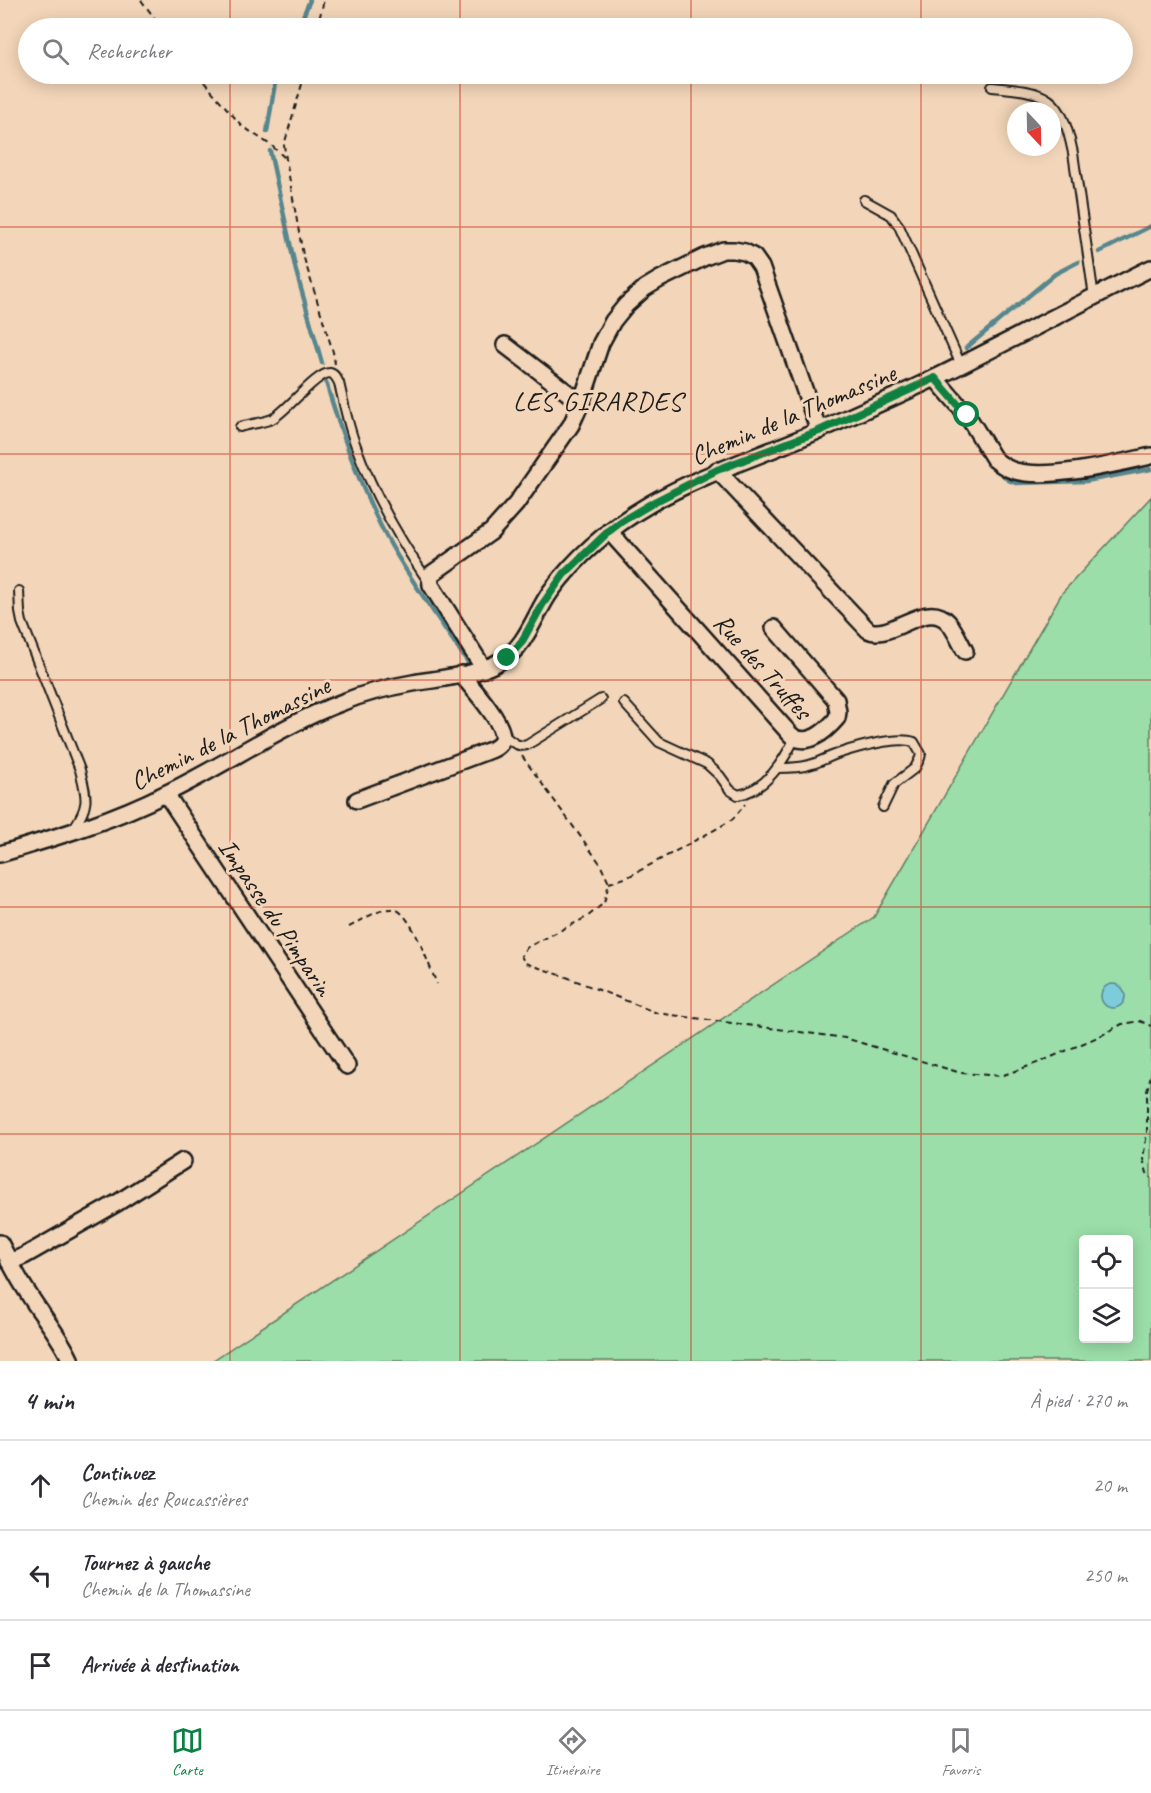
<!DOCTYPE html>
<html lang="fr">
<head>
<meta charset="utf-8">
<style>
	body { margin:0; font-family:Caveat,sans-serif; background:#f7f7f7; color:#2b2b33 }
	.controls { position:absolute; right:18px; bottom:18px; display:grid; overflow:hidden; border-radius:6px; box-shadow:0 3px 15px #0003 }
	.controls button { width:54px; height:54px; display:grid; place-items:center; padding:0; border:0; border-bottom:2px solid #e1e1e2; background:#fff; color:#2b2b33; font:30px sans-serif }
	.compass { position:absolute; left:1007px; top:102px; width:54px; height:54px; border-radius:50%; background:#fff; box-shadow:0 3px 15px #0003; rotate:158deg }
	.stop { position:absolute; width:18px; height:18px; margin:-14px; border:4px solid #0b8043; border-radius:50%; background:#fff }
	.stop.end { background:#0b8043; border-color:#fff; box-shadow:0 2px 6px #0008 }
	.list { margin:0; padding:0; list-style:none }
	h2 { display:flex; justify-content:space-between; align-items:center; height:78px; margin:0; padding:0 24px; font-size:26px }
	h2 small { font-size:20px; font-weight:400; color:#7c7c81 }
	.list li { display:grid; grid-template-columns:39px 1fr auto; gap:18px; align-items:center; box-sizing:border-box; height:90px; padding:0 24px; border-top:2px solid #e1e1e2 }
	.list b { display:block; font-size:22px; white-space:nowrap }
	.list p { margin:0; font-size:20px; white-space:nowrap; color:#7c7c81 }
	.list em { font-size:20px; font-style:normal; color:#7c7c81 }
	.icon { flex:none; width:33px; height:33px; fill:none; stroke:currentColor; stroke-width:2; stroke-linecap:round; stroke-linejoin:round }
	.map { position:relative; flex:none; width:1151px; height:1361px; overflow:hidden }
	.search { position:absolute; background:#fff; box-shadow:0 3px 15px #0003; left:18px; right:18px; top:18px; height:66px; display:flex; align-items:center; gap:15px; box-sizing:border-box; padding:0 21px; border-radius:33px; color:#7c7c81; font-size:22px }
	.sheet { height:348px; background:#fff }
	nav { display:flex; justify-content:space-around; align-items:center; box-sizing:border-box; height:84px; border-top:2px solid #e1e1e2; background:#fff; font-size:16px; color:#7c7c81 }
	nav a { display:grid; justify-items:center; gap:3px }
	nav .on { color:#0b8043 }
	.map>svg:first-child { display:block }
	.green { fill:#9bdea9; stroke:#5c7d62; stroke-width:1.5; fill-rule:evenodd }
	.water { fill:#7dccda; stroke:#56868e; stroke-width:1.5 }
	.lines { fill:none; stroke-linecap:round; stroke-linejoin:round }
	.stream { stroke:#56868e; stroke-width:4.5 }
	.lane-casing { stroke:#1c1c1c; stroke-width:12 }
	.street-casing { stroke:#1c1c1c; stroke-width:20 }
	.path { stroke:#1c1c1c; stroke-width:2; stroke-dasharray:6 4.5; stroke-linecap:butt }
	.lane { stroke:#f3d6b9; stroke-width:8 }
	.street { stroke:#f3d6b9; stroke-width:15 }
	.route { stroke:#0b8043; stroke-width:8 }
	.grid { fill:none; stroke:#c8321e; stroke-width:1.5; stroke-opacity:0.55 }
	.labels { text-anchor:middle; stroke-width:6; stroke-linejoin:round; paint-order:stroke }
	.street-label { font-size:26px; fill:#1c1c1c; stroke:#f3d6b9 }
	.neighbourhood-label { font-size:27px; letter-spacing:1.5px; fill:#1c1c1c; stroke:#f3d6b9 }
</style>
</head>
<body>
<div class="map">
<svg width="1151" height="1361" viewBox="0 0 1151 1361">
	<rect width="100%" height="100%" fill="#f3d6b9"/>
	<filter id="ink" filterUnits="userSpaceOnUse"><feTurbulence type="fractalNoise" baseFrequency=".0167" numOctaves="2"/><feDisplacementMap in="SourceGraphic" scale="12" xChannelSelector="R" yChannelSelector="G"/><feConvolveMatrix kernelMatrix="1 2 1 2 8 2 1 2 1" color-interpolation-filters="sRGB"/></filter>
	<g filter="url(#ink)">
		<path class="green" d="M1151 497V1361H212L874 917 1062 593ZM1084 1240H1128V1338H1084Z"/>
		<circle class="water" cx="1113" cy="996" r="12"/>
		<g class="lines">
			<g class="stream">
				<path d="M298 28 310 0"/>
				<path d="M267 132 275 83 279 74"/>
				<path d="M270 151 296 271 322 363"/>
				<path d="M1099 252 1151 226"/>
				<path d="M966 348 1055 274 1078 262"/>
				<path d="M326 382C343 439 363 496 392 547 416 588 443 626 470 665"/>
				<path d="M949 405 969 432"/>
				<path d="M998 470 1008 480 1016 483 1086 481 1151 469"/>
			</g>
			<defs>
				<g id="lane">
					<path d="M992 87C1049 92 1061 95 1073 153L1094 297"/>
					<path d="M864 200 891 215 899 226 961 365"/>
					<path d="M240 427C250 424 262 423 272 419 286 412 317 372 330 373 335 374 337 379 339 383 344 404 348 426 356 446 373 494 399 539 428 581"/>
					<path d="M19 591 20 612 22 622 80 770C87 798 90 805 73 829"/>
					<path d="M624 703 659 742 707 764 720 776 730 790 738 795C766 790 783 762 795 738"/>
					<path d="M502 734C510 740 517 748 527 745L601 699"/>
					<path d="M777 768C788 768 799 768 809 765 820 762 830 756 840 753 858 747 897 736 914 742L921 754 920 758 915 768 894 784 883 807"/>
				</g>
				<g id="street">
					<path d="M505 345 581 403"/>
					<path d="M935 378 967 415 994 459C1000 464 1007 469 1015 471 1049 480 1115 464 1151 456"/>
					<path d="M717 470 868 630C890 642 926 598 948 622 955 630 960 642 965 651"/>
					<path d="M609 531 791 735C807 748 826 731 837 718L838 712 836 700 774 628"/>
					<path d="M484 669 431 585 430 575 491 532 516 504 571 425 581 403 601 343 613 321 626 305 645 288 660 279 705 257 723 250H734L745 252 754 257 761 267 819 431"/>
					<path d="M166 794 347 1066"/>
					<path d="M357 800 485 752C491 750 498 748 501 742 509 727 471 687 461 674"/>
					<path d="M0 854C57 837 114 820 167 793 227 764 281 725 343 702 365 693 390 687 413 683 442 678 477 676 502 660 527 646 535 613 551 591 577 556 612 526 650 504 707 471 771 453 831 425 867 409 904 393 939 376 1010 341 1080 303 1151 268"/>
					<path d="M0 1243C9 1260 17 1277 28 1293 42 1316 60 1336 71 1361"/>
					<path d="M9 1262 24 1256 117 1203 183 1161"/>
				</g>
			</defs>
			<use href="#lane" class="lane-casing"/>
			<use href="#street" class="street-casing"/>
			<g class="path">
				<path d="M141 0 162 28"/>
				<path d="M317 28 324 0"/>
				<path d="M197 74 242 126 272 146 285 158"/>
				<path d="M305 74 284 145 286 159 303 255 333 352 335 364"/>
				<path d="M522 756 599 862 609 883 604 903 587 917 526 948 521 956 525 963 569 978 657 1013 845 1038 961 1073 1001 1076 1040 1062 1100 1036 1122 1024 1140 1021 1151 1026"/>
				<path d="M609 883 628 877 718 828 733 819 745 804"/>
				<path d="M349 927C361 921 379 908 393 909 411 910 430 969 437 984"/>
				<path d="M1151 1075 1147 1090V1133L1143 1159 1147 1173 1151 1178"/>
			</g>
			<use href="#lane" class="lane"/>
			<use href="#street" class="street"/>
		</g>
	</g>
	<g class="lines" filter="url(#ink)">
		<path class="route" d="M507 658 521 643 542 605 564 574 609 531 622 521 656 501 717 470 819 431 935 378 967 415"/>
	</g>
	<path class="grid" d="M230 0V28M460 0V28M691 0V28M921 0V28M230 74V1361M460 74V1361M691 74V1361M921 74V1361M0 227H1151M0 454H1151M0 680H1151M0 907H1151M0 1134H1151"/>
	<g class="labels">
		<g class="street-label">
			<text transform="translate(793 414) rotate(-23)" y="9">Chemin de la Thomassine</text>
			<text transform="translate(763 666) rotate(48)" y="9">Rue des Truffes</text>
			<text transform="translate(230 733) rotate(-27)" y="9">Chemin de la Thomassine</text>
			<text transform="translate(276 917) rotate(56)" y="9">Impasse du Pimparin</text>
		</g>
		<g class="neighbourhood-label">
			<text x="598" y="410">LES GIRARDES</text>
		</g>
	</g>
</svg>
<div class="controls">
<button><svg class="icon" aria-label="locate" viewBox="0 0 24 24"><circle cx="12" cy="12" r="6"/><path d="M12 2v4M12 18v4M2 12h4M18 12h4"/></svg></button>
<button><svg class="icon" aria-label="layers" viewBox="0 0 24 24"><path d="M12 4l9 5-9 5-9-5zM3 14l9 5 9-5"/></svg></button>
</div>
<svg class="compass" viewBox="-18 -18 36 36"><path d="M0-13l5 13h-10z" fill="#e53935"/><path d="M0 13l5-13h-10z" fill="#7c7c81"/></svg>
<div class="stop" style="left:967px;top:415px"></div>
<div class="stop end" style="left:507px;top:658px"></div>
<div class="search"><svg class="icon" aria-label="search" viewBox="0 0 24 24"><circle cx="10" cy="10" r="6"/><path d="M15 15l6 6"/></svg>Rechercher</div>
</div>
<section class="sheet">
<h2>4 min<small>À pied · 270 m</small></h2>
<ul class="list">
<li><svg class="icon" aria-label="ahead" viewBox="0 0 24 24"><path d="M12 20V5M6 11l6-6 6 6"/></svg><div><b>Continuez</b><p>Chemin des Roucassières</p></div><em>20 m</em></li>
<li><svg class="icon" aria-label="left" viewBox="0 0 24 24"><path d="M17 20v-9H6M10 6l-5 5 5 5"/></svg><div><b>Tournez à gauche</b><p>Chemin de la Thomassine</p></div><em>250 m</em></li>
<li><svg class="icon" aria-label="arrive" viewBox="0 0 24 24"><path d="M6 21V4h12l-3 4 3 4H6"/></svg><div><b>Arrivée à destination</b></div></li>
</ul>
</section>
<nav>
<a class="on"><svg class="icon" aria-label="map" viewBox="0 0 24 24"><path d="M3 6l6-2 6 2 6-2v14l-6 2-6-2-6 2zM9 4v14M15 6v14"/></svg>Carte</a>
<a><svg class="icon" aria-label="directions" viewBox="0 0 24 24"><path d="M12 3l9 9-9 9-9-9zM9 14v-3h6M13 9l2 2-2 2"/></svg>Itinéraire</a>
<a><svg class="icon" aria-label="saved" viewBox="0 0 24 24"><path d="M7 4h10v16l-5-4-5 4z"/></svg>Favoris</a>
</nav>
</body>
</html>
